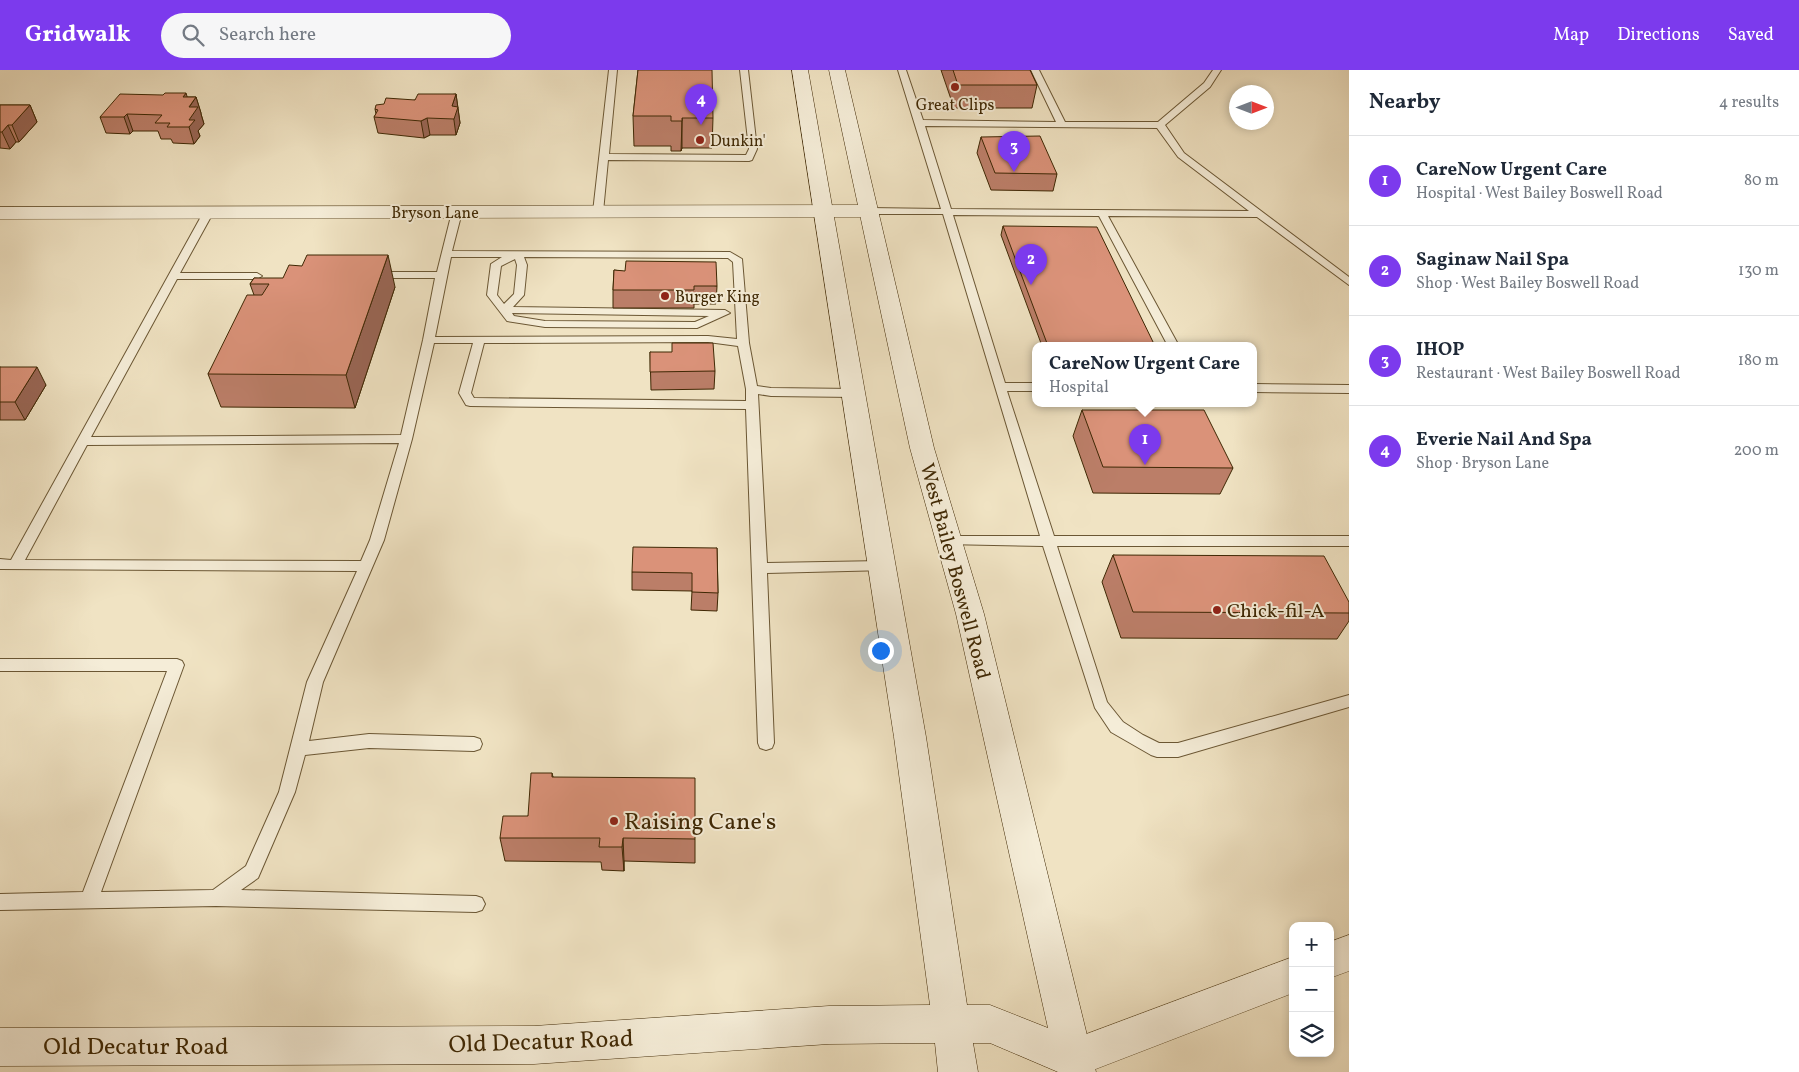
<!DOCTYPE html>
<html lang="en">
<head>
<meta charset="utf-8">
<style>
	body { margin:0; font-family:Vollkorn,serif; background:#f6f6f7; color:#1f2937 }
	.controls { position:absolute; right:15px; bottom:15px; display:grid; overflow:hidden; border-radius:10px; box-shadow:0 2px 8px #0003 }
	.controls button { width:45px; height:45px; display:grid; place-items:center; padding:0; border:0; border-bottom:1px solid #e0e1e3; background:#fff; color:#1f2937; font:25px sans-serif }
	.compass { position:absolute; left:1229px; top:15px; width:45px; height:45px; border-radius:50%; background:#fff; box-shadow:0 2px 8px #0003; rotate:90deg }
	.you { position:absolute; left:880px; top:580px; width:18px; height:18px; margin:-12px; border:4px solid #fff; border-radius:50%; background:#1a73e8; box-shadow:0 0 0 8px #1a73e833 }
	.badge { display:grid; place-items:center; width:32px; height:32px; border-radius:50%; background:#7c3aed; color:#fff; font-size:16px; font-weight:700 }
	.pin { position:absolute; translate:-50% -41px; filter:drop-shadow(0 1px 2px #0008) }
	.pin::after { content:''; position:absolute; top:26px; width:18px; height:15px; background:inherit; clip-path:polygon(0 0,100% 0,50% 100%) }
	.popup { position:absolute; left:1032px; top:272px; width:225px; height:65px; box-sizing:border-box; display:grid; place-content:center; border-radius:10px; background:#fff; filter:drop-shadow(0 1px 4px #0005); font-size:16px; white-space:nowrap; color:#747a83 }
	.popup b { font-size:19px; color:#1f2937 }
	.popup::after { content:''; position:absolute; left:50%; top:100%; margin-left:-10px; border:10px solid transparent; border-top-color:#fff }
	.list { margin:0; padding:0; list-style:none }
	h2 { display:flex; justify-content:space-between; align-items:center; height:65px; margin:0; padding:0 20px; font-size:21px }
	h2 small { font-size:16px; font-weight:400; color:#747a83 }
	.list li { display:grid; grid-template-columns:32px 1fr auto; gap:15px; align-items:center; box-sizing:border-box; height:90px; padding:0 20px; border-top:1px solid #e0e1e3 }
	.list b { display:block; font-size:19px; white-space:nowrap }
	.list p { margin:0; font-size:16px; white-space:nowrap; color:#747a83 }
	.list em { font-size:16px; font-style:normal; color:#747a83 }
	.icon { flex:none; width:28px; height:28px; fill:none; stroke:currentColor; stroke-width:2; stroke-linecap:round; stroke-linejoin:round }
	.map { position:relative; flex:none; width:1349px; height:1002px; overflow:hidden }
	header { display:flex; align-items:center; gap:30px; box-sizing:border-box; height:70px; padding:0 25px; background:#7c3aed; color:#fff }
	header strong { font-size:24px }
	nav { display:flex; gap:28px; margin-inline-start:auto; font-size:18px }
	.search { width:350px; height:45px; background:#f6f6f7; display:flex; align-items:center; gap:12px; box-sizing:border-box; padding:0 18px; border-radius:28px; color:#747a83; font-size:19px }
	main { display:flex }
	aside { flex:1; background:#fff }
	.map>svg:first-child { display:block }
	.lines { fill:none; stroke-linecap:round; stroke-linejoin:round }
	.service-casing { stroke:#6b5734; stroke-width:2 }
	.minor-casing { stroke:#6b5734; stroke-width:1 }
	.tertiary-casing { stroke:#6b5734; stroke-width:1 }
	.secondary-casing { stroke:#3f2804; stroke-width:1 }
	.service { fill:#f5edd8; fill-rule:evenodd }
	.minor { fill:#f5edd8; fill-rule:evenodd }
	.tertiary { fill:#f5edd8; fill-rule:evenodd }
	.secondary { fill:#f5edd8; fill-rule:evenodd }
	.wall { fill:#bb7e68; stroke:#3f2804 }
	.shaded-wall { fill:#965; stroke:#3f2804 }
	.building { fill:#da9279; stroke:#3f2804 }
	.poi-dot { fill:#8f2418; stroke:#f5edd8; stroke-width:2 }
	.labels { text-anchor:middle; stroke-width:4; stroke-linejoin:round; paint-order:stroke }
	.far-poi-label { font-size:16px; fill:#3f2804; stroke:#f5edd8; text-anchor:start }
	.far-street-label { font-size:16px; fill:#3f2804; stroke:#f5edd8 }
	.street-label { font-size:20px; fill:#3f2804; stroke:#f5edd8 }
	.poi-label { font-size:20px; fill:#3f2804; stroke:#f5edd8; text-anchor:start }
	.near-poi-label { font-size:24px; fill:#3f2804; stroke:#f5edd8; text-anchor:start }
	.near-street-label { font-size:24px; fill:#3f2804; stroke:#f5edd8 }
</style>
</head>
<body>
<header>
<strong>Gridwalk</strong>
<div class="search"><svg class="icon" aria-label="search" viewBox="0 0 24 24"><circle cx="10" cy="10" r="6"/><path d="M15 15l6 6"/></svg>Search here</div>
<nav><a>Map</a><a>Directions</a><a>Saved</a></nav>
</header>
<main>
<div class="map">
<svg width="1349" height="1002" viewBox="0 0 1349 1002">
	<rect width="100%" height="100%" fill="#f0e3c3"/>
	<filter id="stains"><feTurbulence type="fractalNoise" baseFrequency=".004" numOctaves="4"/><feColorMatrix values="0 0 0 0 .2 0 0 0 0 .09 0 0 0 0 .02 0 0 0 .5 -.17"/></filter>
	<radialGradient id="worn" r=".72"><stop offset=".6" stop-color="#630" stop-opacity="0"/><stop offset="1" stop-color="#630" stop-opacity=".3"/></radialGradient>
	<g class="lines">
		<defs>
			<g id="service">
				<path d="M609 0H617L609 84 746 85 749 79 740 0H748L757 79 752 90 749 91 608 90 603 142 598 145 595 144 593 142Z"/>
				<path d="M898 0H906L923 50 1056 52 1031 0H1039L1065 52H1158L1204 13 1213 0H1221L1210 17 1165 55 1184 83 1349 207V215L1257 147 1108 146 1179 276H1168L1099 146 953 145 1005 313H1036V321H1007L1054 466H1349V476H1057L1107 632 1123 652 1143 665 1159 673H1178L1349 625V637L1178 687H1157L1151 685 1111 662 1095 638 1043 476 944 474 942 471 944 468 949 466H1040L943 144H869L864 141 869 138 941 139ZM925 56 1157 58 1178 87 1249 141 951 139Z"/>
				<path d="M457 139 462 142 452 181 730 182 742 189 749 273 757 316 771 318 854 319 860 323 854 327 771 326 758 324 767 493 883 491 888 492 890 496 888 500 767 503 774 673 772 678 766 680 760 678 758 673 746 339 470 336 466 335 459 323 473 273H434L412 369 384 470 323 612 309 671 369 664 474 667 480 669 482 674 480 679 474 681 369 678 305 685 295 722 258 808 241 820 476 826 482 828 485 834 482 840 476 842 216 836 0 840V824L83 822 167 601H0V589H177L182 591 184 595 101 822 213 820 246 796 279 722 307 612 357 501 0 499V489L11 490 203 143 208 140 213 143 180 203H257L262 206 257 209H177L91 367 401 365 423 270 435 208H374L369 205 374 202H437L452 142ZM451 187H502L491 194 487 225 507 251 545 257 697 258 730 243 725 240 513 237 524 225 527 195 524 187 728 188 733 192 737 269 708 266 435 267ZM515 189 517 195 514 224 504 234 497 225 501 196ZM512 243 709 246 695 252 545 251 514 246ZM708 272 738 276 746 319V331L474 328 471 323 484 273ZM399 373 370 470 361 491 25 490 87 375Z"/>
				<path d="M1254 314 1349 315V323L1254 322Z"/>
			</g>
			<path id="minor" d="M869 135 876 137 879 141 876 145 869 147 0 149V137Z"/>
			<g id="tertiary">
				<path d="M1349 865V901L1330 908V872Z"/>
				<path d="M1293 887V923L1088 1002H1060L1055 988 1060 974Z"/>
			</g>
			<path id="secondary" d="M792 0H808L926 667 967 935H990L1048 958 956 544 910 378 829 0H845L934 378 984 544 1096 1002H1058L990 973H973L978 1002H938L935 973 829 974 534 994 0 996V958L534 956 829 936 930 935 894 667Z"/>
		</defs>
		<use href="#service" class="service-casing"/>
		<use href="#minor" class="minor-casing"/>
		<use href="#tertiary" class="tertiary-casing"/>
		<use href="#secondary" class="secondary-casing"/>
		<use href="#service" class="service"/>
		<use href="#minor" class="minor"/>
		<use href="#tertiary" class="tertiary"/>
		<use href="#secondary" class="secondary"/>
	</g>
	<g class="wall">
		<path d="M638 0 713 48 712 78H682L681 81H671V76H634L633 46Z"/>
		<path d="M941 0H1030L1037 15 1032 38H954Z"/>
		<path d="M456 24 460 53 456 65H430L424 68 378 63 374 47 376 44 375 39 415 30Z"/>
		<path d="M187 27H196L201 43V44L204 54 198 61 200 66 194 74 173 73 171 69H161L158 61H133L130 64 106 63 100 47Z"/>
		<path d="M0 35H30L37 52 19 72H16L10 79 0 78Z"/>
		<path d="M981 67 1057 104 1053 121 991 120 977 83Z"/>
		<path d="M1003 156 1155 276H1042L1001 165Z"/>
		<path d="M614 200 717 216 716 234H694V238H613V220Z"/>
		<path d="M254 208 395 217 355 338 221 337 208 304 254 225 250 214Z"/>
		<path d="M650 282 715 301 714 319 651 320Z"/>
		<path d="M0 297 46 315 25 350H0Z"/>
		<path d="M1082 340 1233 398 1220 424 1093 423 1073 366Z"/>
		<path d="M717 478 718 523 717 541 691 540 692 521 632 520V502Z"/>
		<path d="M1113 485 1349 532V551L1337 569 1121 568 1102 512Z"/>
		<path d="M552 703 553 707 695 769V793L624 791V801L602 800 601 792 505 791 500 768 528 746Z"/>
	</g>
	<g class="shaded-wall">
		<path d="M186 23 190 36 196 27 201 43V44L204 54 198 61 200 66 194 74 189 57 183 27Z"/>
		<path d="M456 24 460 53 456 65 452 36Z"/>
		<path d="M30 35 37 52 19 72 12 55Z"/>
		<path d="M127 44 133 61 130 64 124 47Z"/>
		<path d="M427 48 430 65 424 68 421 51Z"/>
		<path d="M682 48V78L681 81 682 51Z"/>
		<path d="M8 55 16 72 10 79 2 62Z"/>
		<path d="M388 185 395 217 355 338 346 305Z"/>
		<path d="M37 297 46 315 25 350 15 332Z"/>
		<path d="M623 768 624 791V801L622 777Z"/>
	</g>
	<g class="building">
		<path d="M638 0H712L713 48H682V51H671V46H633Z"/>
		<path d="M953 0H1030L1037 15H958Z"/>
		<path d="M165 23H186L183 27H196L189 37H198L189 50H195L189 57H167L170 53H155L162 45 127 44 124 47H100L120 24 163 25Z"/>
		<path d="M418 24H456L452 36 458 37 454 49 427 48 421 51 374 47 378 40 375 39 376 35 384 34 386 28 415 30Z"/>
		<path d="M0 35H30L12 55H8L2 62H0Z"/>
		<path d="M1040 66 1057 104 995 103 981 67Z"/>
		<path d="M1003 156 1097 157 1155 276H1048Z"/>
		<path d="M307 185H388L346 305 208 304 247 225H262L269 214H250L254 208H283L289 195 302 196Z"/>
		<path d="M626 191 716 192 717 216H694V220H613L614 200 625 201Z"/>
		<path d="M672 273H713L715 301 650 302V282H672Z"/>
		<path d="M0 297H37L15 332H0Z"/>
		<path d="M1082 340H1204L1233 398 1103 397Z"/>
		<path d="M633 477 717 478 718 523 692 522V503L632 502Z"/>
		<path d="M1113 485 1324 486 1349 532V543L1133 542Z"/>
		<path d="M531 703H552V707L695 708V769L623 768 622 777H599L600 768H500L503 746H528Z"/>
	</g>
	<g class="poi-dot">
		<circle cx="955" cy="17" r="5"/>
		<circle cx="700" cy="70" r="5"/>
		<circle cx="665" cy="226" r="5"/>
		<circle cx="1217" cy="540" r="5"/>
		<circle cx="614" cy="751" r="5"/>
	</g>
	<g class="labels">
		<g class="far-poi-label">
			<text x="955" y="40" text-anchor="middle">Great Clips</text>
			<text x="710" y="76">Dunkin'</text>
			<text x="675" y="232">Burger King</text>
		</g>
		<g class="far-street-label">
			<text x="435" y="148">Bryson Lane</text>
		</g>
		<g class="street-label">
			<text transform="translate(956 501) rotate(75)" y="7">West Bailey Boswell Road</text>
		</g>
		<g class="poi-label">
			<text x="1227" y="547">Chick-fil-A</text>
		</g>
		<g class="near-poi-label">
			<text x="624" y="759">Raising Cane's</text>
		</g>
		<g class="near-street-label">
			<text transform="translate(541 971) rotate(-2)" y="8">Old Decatur Road</text>
			<text x="136" y="984">Old Decatur Road</text>
		</g>
	</g>
	<rect width="100%" height="100%" filter="url(#stains)"/>
	<rect width="100%" height="100%" fill="url(#worn)"/>
</svg>
<div class="controls">
<button>+</button>
<button>−</button>
<button><svg class="icon" aria-label="layers" viewBox="0 0 24 24"><path d="M12 4l9 5-9 5-9-5zM3 14l9 5 9-5"/></svg></button>
</div>
<svg class="compass" viewBox="-18 -18 36 36"><path d="M0-13l5 13h-10z" fill="#e53935"/><path d="M0 13l5-13h-10z" fill="#747a83"/></svg>
<div class="you"></div>
<div class="pin badge" style="left:1145px;top:395px">1</div>
<div class="popup"><b>CareNow Urgent Care</b>Hospital</div>
<div class="pin badge" style="left:1031px;top:215px">2</div>
<div class="pin badge" style="left:1014px;top:102px">3</div>
<div class="pin badge" style="left:701px;top:55px">4</div>
</div>
<aside>
<h2>Nearby<small>4 results</small></h2>
<ul class="list">
<li><span class="badge">1</span><div><b>CareNow Urgent Care</b><p>Hospital · West Bailey Boswell Road</p></div><em>80 m</em></li>
<li><span class="badge">2</span><div><b>Saginaw Nail Spa</b><p>Shop · West Bailey Boswell Road</p></div><em>130 m</em></li>
<li><span class="badge">3</span><div><b>IHOP</b><p>Restaurant · West Bailey Boswell Road</p></div><em>180 m</em></li>
<li><span class="badge">4</span><div><b>Everie Nail And Spa</b><p>Shop · Bryson Lane</p></div><em>200 m</em></li>
</ul>
</aside>
</main>
</body>
</html>
